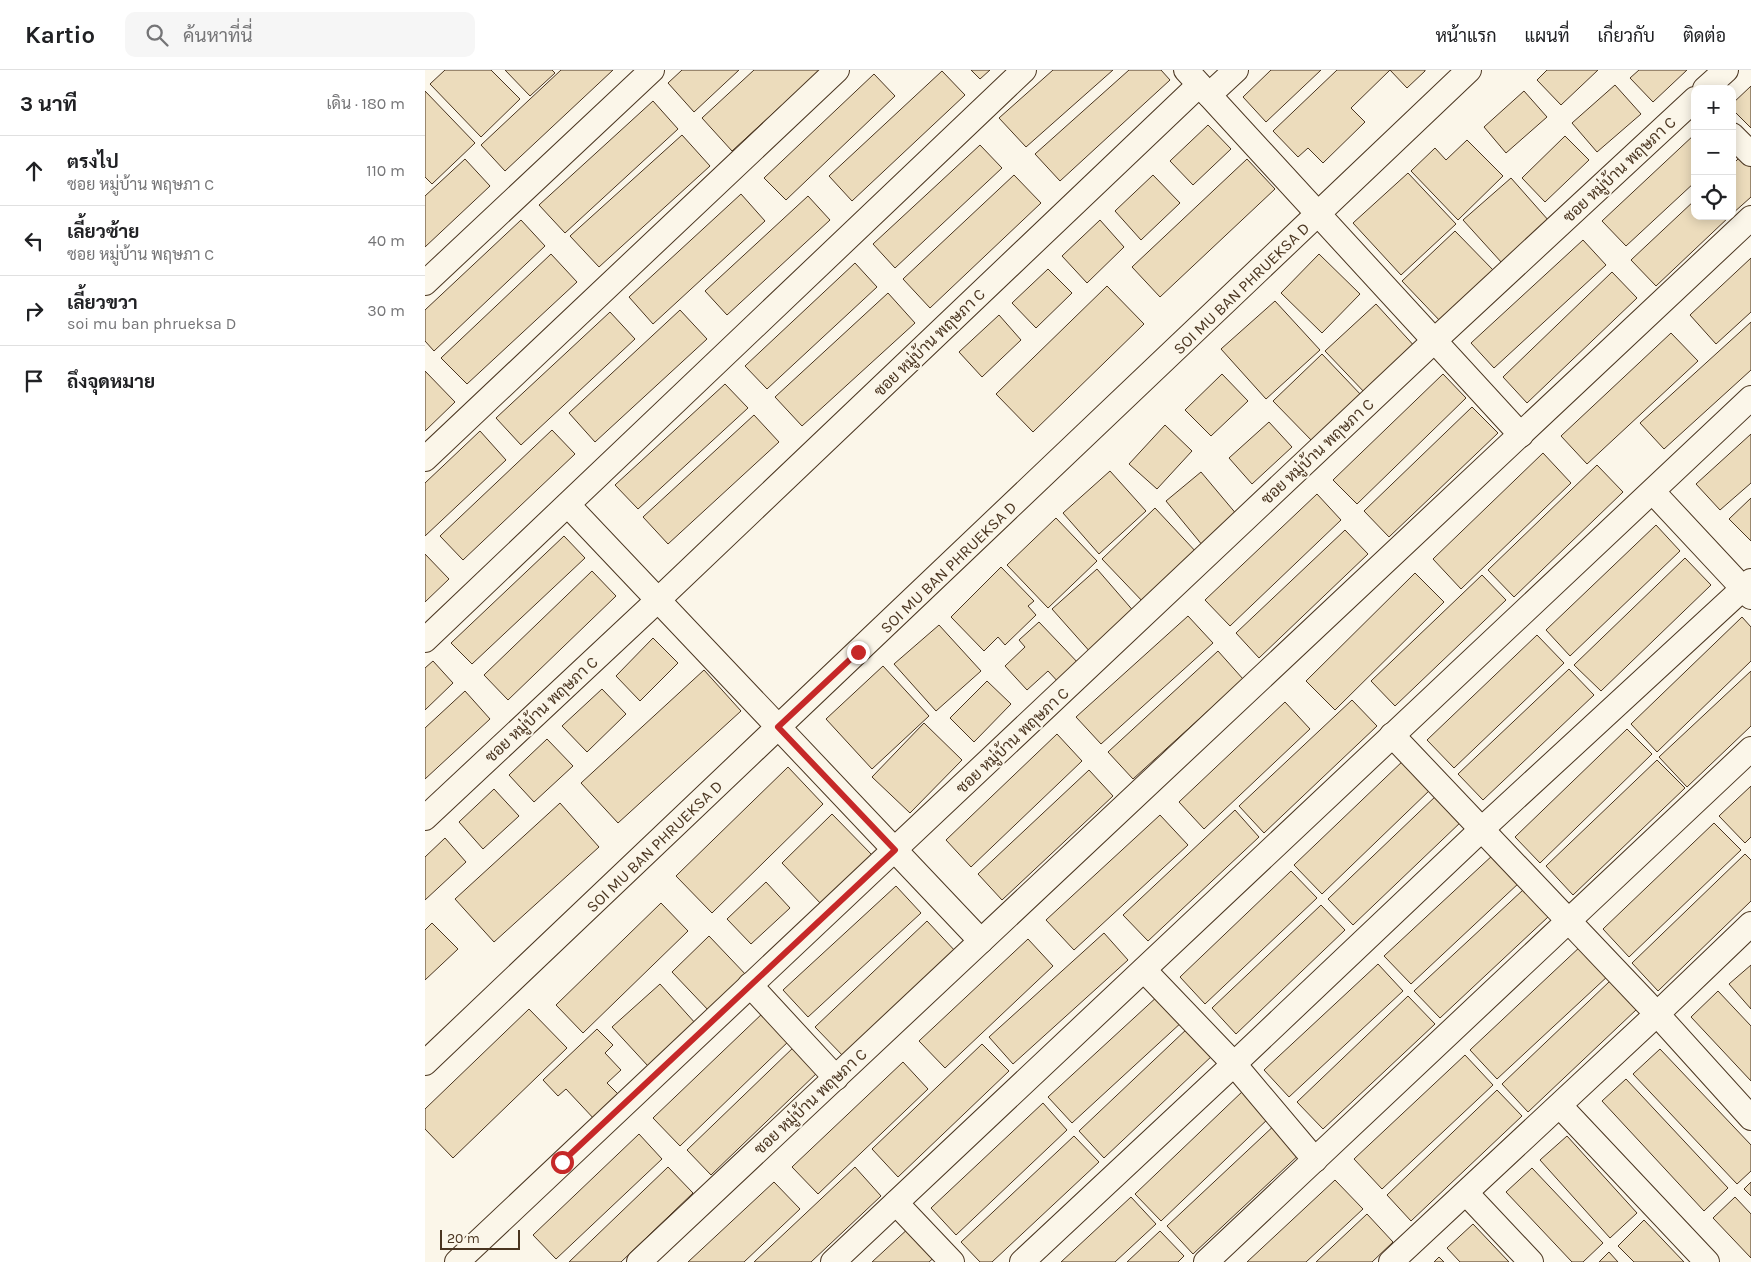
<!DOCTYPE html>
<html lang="th">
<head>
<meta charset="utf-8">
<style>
	body { margin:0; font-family:Karla,Sarabun,sans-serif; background:#f6f6f6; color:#202124 }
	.controls { position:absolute; right:15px; top:15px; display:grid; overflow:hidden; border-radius:10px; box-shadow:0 2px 12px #0003 }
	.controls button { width:45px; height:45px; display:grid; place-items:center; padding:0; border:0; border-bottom:1px solid #e0e0e0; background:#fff; color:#202124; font:25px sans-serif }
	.scale { position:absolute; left:15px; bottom:12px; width:80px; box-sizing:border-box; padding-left:5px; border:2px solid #4a3520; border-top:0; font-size:14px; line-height:18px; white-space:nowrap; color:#4a3520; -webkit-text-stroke:4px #fbf6e9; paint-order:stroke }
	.stop { position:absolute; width:15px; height:15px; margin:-11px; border:4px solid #c62828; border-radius:50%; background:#fff }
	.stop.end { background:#c62828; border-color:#fff; box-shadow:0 1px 5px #0008 }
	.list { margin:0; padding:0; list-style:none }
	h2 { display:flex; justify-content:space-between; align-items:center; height:65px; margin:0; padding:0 20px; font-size:21px }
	h2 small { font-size:16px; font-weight:400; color:#757577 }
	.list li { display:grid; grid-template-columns:32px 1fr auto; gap:15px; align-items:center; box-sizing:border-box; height:70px; padding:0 20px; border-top:1px solid #e0e0e0 }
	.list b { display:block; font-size:19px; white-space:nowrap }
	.list p { margin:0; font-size:16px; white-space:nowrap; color:#757577 }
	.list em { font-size:16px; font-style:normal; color:#757577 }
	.icon { flex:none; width:28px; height:28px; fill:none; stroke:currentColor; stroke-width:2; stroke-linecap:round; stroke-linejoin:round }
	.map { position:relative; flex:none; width:1326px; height:1192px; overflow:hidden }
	header { display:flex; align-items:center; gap:30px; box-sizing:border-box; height:70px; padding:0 25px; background:#fff; border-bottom:1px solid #e0e0e0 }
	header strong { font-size:24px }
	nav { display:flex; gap:28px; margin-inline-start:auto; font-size:18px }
	.search { width:350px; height:45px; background:#f6f6f6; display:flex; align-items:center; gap:12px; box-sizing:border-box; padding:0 18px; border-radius:10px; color:#757577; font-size:19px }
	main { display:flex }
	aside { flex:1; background:#fff }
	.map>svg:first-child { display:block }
	.building { fill:#ecdcbc; stroke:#4a3520 }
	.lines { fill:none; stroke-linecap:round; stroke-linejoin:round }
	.street-casing { stroke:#4a3520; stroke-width:26 }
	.street { stroke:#fbf6e9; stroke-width:24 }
	.route { stroke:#c62828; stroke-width:6 }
	.labels { text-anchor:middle; stroke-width:4; stroke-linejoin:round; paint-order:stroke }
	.street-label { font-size:16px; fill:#4a3520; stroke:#fbf6e9 }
</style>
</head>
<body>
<header>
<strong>Kartio</strong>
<div class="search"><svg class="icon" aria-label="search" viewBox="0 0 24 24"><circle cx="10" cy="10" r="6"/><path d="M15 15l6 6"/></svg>ค้นหาที่นี่</div>
<nav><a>หน้าแรก</a><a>แผนที่</a><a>เกี่ยวกับ</a><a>ติดต่อ</a></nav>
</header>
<main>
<aside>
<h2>3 นาที<small>เดิน · 180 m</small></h2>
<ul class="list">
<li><svg class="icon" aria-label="ahead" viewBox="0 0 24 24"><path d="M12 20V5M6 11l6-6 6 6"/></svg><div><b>ตรงไป</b><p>ซอย หมู่บ้าน พฤษภา C</p></div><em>110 m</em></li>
<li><svg class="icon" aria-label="left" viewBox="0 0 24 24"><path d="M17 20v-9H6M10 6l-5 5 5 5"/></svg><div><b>เลี้ยวซ้าย</b><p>ซอย หมู่บ้าน พฤษภา C</p></div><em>40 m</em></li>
<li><svg class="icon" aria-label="right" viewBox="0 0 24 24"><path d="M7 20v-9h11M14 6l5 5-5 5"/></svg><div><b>เลี้ยวขวา</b><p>soi mu ban phrueksa D</p></div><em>30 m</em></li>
<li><svg class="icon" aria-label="arrive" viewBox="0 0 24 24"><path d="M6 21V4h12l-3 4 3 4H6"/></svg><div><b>ถึงจุดหมาย</b></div></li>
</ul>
</aside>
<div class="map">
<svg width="1326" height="1192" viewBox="0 0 1326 1192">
	<rect width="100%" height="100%" fill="#fbf6e9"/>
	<g class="building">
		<path d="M20 0H66L95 29 56 67 5 14Z"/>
		<path d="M80 0H127L130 3 105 26Z"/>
		<path d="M136 0H188L80 101 56 75Z"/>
		<path d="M257 0H314L269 42 243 13Z"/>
		<path d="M329 0H395L307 81 277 48Z"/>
		<path d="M546 0H565L555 9Z"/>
		<path d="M628 0H688L601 77 574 48Z"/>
		<path d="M704 0H736L745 10 635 111 610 84Z"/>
		<path d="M846 0H896L841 52 818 27Z"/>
		<path d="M912 0H1000V1L982 18 965 0 926 38 940 52 898 93 883 78 873 87 848 61Z"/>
		<path d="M1122 0H1173L1136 35 1112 10Z"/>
		<path d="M1214 0H1262L1228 32 1205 8Z"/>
		<path d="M517 1 540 25 427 131 404 106Z"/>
		<path d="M449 4 470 26 361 130 339 108Z"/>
		<path d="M1190 15 1216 44 1172 82 1147 53Z"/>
		<path d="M1326 16V58L1307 39V34Z"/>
		<path d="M0 21 50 73 7 114 0 107Z"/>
		<path d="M1099 21 1122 47 1081 83 1059 57Z"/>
		<path d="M228 31 253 59 140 163 114 135Z"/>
		<path d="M783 55 806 79 768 115 745 91Z"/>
		<path d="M1270 64V112L1201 176 1177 151Z"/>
		<path d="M257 65 285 96 174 197 145 166Z"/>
		<path d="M1140 66 1164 90 1120 132 1097 108Z"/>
		<path d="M1042 70 1078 106 1033 150 986 101 1010 78 1021 90Z"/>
		<path d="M555 75 577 98 470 198 448 174Z"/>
		<path d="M1318 84 1326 93V127L1307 144V95Z"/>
		<path d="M40 89 65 116 0 177V126Z"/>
		<path d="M822 89 850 119 735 227 707 197Z"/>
		<path d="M983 103 1031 154 976 205 928 153Z"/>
		<path d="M589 105 616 133 505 238 478 209Z"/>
		<path d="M728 105 755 133 716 170 690 141Z"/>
		<path d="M1086 108 1124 151 1077 193 1038 150Z"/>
		<path d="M316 124 340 151 228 254 204 227Z"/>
		<path d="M383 126 405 150 302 245 280 221Z"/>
		<path d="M1270 130V146H1305L1231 216 1206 190Z"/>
		<path d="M96 150 120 176 9 281 0 271V240Z"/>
		<path d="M675 150 699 177 662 213 637 186Z"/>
		<path d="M1030 161 1070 202 1017 253 977 211Z"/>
		<path d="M1158 170 1181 195 1069 298 1046 273Z"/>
		<path d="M126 184 152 212 42 314 16 288Z"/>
		<path d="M894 184 935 224 897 263 856 223Z"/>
		<path d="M1326 188V242L1291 274 1265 245Z"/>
		<path d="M430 193 452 217 342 319 320 296Z"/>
		<path d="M623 199 647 223 611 258 587 233Z"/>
		<path d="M1187 202 1212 228 1102 333 1078 307Z"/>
		<path d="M682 216 719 254 608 362 571 324Z"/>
		<path d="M463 223 490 253 377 356 350 327Z"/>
		<path d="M850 231 895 280 841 329 796 279Z"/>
		<path d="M951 234 992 279 942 325 900 281Z"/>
		<path d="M255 240 282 269 170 372 144 343Z"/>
		<path d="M185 242 210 269 96 375 71 348Z"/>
		<path d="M574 245 596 270 557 307 534 282Z"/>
		<path d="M1326 252V300L1239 379 1215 353Z"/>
		<path d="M1246 263 1273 291 1162 394 1136 366Z"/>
		<path d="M897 284 937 326 889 373 848 331Z"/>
		<path d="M0 301 30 332 0 361Z"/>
		<path d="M797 304 823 331 786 366 760 340Z"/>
		<path d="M1018 304 1041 328 932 434 908 410Z"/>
		<path d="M300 314 323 338 213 439 190 415Z"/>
		<path d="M1047 337 1073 363 964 467 939 441Z"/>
		<path d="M329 345 354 372 243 474 218 447Z"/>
		<path d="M844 352 867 377 827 414 804 388Z"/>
		<path d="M740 355 767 381 732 419 704 394Z"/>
		<path d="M127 360 150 384 38 490 15 466Z"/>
		<path d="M55 361 81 390 0 466V413Z"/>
		<path d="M1326 364V413L1295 440 1271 414Z"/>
		<path d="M1118 383 1146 413 1036 519 1008 489Z"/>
		<path d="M1172 395 1198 422 1089 527 1063 500Z"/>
		<path d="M685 401 721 441 674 484 638 443Z"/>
		<path d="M776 402 813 446 778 476 741 431Z"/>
		<path d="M892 424 916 450 805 556 780 530Z"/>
		<path d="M1326 428V471L1304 449Z"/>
		<path d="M730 438 773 484 720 534 677 489Z"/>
		<path d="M631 448 672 491 623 538 582 495Z"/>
		<path d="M1231 455 1255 481 1145 586 1121 560Z"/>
		<path d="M920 460 943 484 834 588 811 563Z"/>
		<path d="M139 466 160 488 47 594 26 573Z"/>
		<path d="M0 484 24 509 0 532Z"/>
		<path d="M1260 488 1286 515 1176 621 1149 595Z"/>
		<path d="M576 497 609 531 603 536 611 545 580 575 573 567 559 581 526 547Z"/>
		<path d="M672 499 711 544 667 584 627 539Z"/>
		<path d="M167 501 191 526 83 630 59 605Z"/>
		<path d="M990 503 1019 532 910 640 881 611Z"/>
		<path d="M1057 505 1081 530 970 636 946 611Z"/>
		<path d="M763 546 788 573 676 674 651 647Z"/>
		<path d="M1317 547 1326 557V591L1232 682 1206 654Z"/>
		<path d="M614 552 656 596 636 615 623 601 602 620 580 596 600 577 594 570Z"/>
		<path d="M514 555 556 601 511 641 469 594Z"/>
		<path d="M1112 565 1139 593 1029 698 1002 670Z"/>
		<path d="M228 568 253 593 215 631 191 606Z"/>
		<path d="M793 581 818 609 708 709 683 682Z"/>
		<path d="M8 591 28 613 0 640V598Z"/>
		<path d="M458 596 504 646 447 699 401 649Z"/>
		<path d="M1144 599 1169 625 1058 730 1033 704Z"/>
		<path d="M279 600 316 641 193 753 156 713Z"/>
		<path d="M1326 601V656L1262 717 1234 687Z"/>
		<path d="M562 611 586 634 549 672 525 648Z"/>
		<path d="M177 619 201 644 162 682 137 656Z"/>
		<path d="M40 621 65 649 0 709V658Z"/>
		<path d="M927 630 952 656 839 763 814 736Z"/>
		<path d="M860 632 885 659 779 759 754 732Z"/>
		<path d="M499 653 537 690 485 743 447 707Z"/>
		<path d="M1202 659 1227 684 1115 793 1090 767Z"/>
		<path d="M632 664 657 691 546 797 521 770Z"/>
		<path d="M122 669 148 696 109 732 84 705Z"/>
		<path d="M980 689 1007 718 897 824 869 795Z"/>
		<path d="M1232 690 1260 718 1148 825 1121 796Z"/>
		<path d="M363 697 398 734 287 843 251 806Z"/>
		<path d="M664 700 688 726 577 830 553 804Z"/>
		<path d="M1326 716V767L1320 773 1294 746Z"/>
		<path d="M69 719 94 746 58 779 34 752Z"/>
		<path d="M1013 724 1038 750 928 855 903 829Z"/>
		<path d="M135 733 174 777 69 872 30 829Z"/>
		<path d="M810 740 834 767 723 871 698 845Z"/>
		<path d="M407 744 448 786 397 835 357 793Z"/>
		<path d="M735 745 763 775 649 880 621 850Z"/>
		<path d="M1289 753 1316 780 1204 887 1178 859Z"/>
		<path d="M20 768 41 792 0 830V787Z"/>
		<path d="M1069 784 1095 812 986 914 959 886Z"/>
		<path d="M1320 784 1326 790V831L1233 921 1207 893Z"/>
		<path d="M866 801 892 828 780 934 755 907Z"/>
		<path d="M341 812 365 838 326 874 302 849Z"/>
		<path d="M471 816 496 843 383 947 358 920Z"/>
		<path d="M1098 820 1123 847 1015 948 989 921Z"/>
		<path d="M236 833 263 861 158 963 131 935Z"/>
		<path d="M896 835 920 860 811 964 787 938Z"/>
		<path d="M502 851 532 883 420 988 390 957Z"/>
		<path d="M7 853 33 879 0 910V860Z"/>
		<path d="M679 863 703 890 588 994 564 967Z"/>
		<path d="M284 866 323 907 285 942 247 902Z"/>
		<path d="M603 869 628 896 520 998 494 971Z"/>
		<path d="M1157 875 1184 905 1072 1009 1045 980Z"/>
		<path d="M953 894 978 921 864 1027 839 1000Z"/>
		<path d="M1326 895V939L1304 914Z"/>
		<path d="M1185 911 1212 939 1103 1042 1077 1014Z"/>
		<path d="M235 914 271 954 223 996 187 957Z"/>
		<path d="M1293 921 1326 956V1011L1266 947Z"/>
		<path d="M734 925 758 951 647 1053 623 1027Z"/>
		<path d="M983 926 1010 954 898 1059 872 1032Z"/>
		<path d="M104 939 142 978 28 1088 0 1059V1039Z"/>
		<path d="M340 941 367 968 255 1076 228 1048Z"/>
		<path d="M764 957 789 984 679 1088 654 1061Z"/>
		<path d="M172 959 188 975 180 983 196 1000 182 1013 196 1027 171 1051 141 1019 133 1026 118 1010Z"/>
		<path d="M557 974 584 1001 473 1107 447 1079Z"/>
		<path d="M371 975 395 1000 286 1105 262 1080Z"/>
		<path d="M1235 979 1326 1075V1101L1312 1114 1208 1004Z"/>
		<path d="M1040 985 1068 1015 957 1119 929 1089Z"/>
		<path d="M478 992 503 1019 393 1124 367 1097Z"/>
		<path d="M1201 1009 1303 1118 1279 1141 1177 1031Z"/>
		<path d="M819 1020 845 1047 736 1151 710 1124Z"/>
		<path d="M1072 1020 1097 1046 986 1151 962 1125Z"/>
		<path d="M618 1033 642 1060 531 1165 506 1138Z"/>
		<path d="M853 1052 879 1080 768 1184 742 1156Z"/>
		<path d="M214 1064 237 1089 131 1189 108 1165Z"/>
		<path d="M649 1066 674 1092 567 1192H555L536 1172Z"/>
		<path d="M1142 1066 1212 1143 1185 1168 1115 1090Z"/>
		<path d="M243 1097 268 1123 196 1192H144Z"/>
		<path d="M430 1097 456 1126 386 1192H329Z"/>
		<path d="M1107 1098 1178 1173 1158 1192H1147L1081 1122Z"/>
		<path d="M910 1110 938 1139 881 1192H822Z"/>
		<path d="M349 1112 375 1139 319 1192H263Z"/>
		<path d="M1326 1112V1126L1319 1119Z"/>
		<path d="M706 1127 731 1154 690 1192H636Z"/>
		<path d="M1310 1127 1326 1144V1188L1288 1148Z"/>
		<path d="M942 1144 968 1172 947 1192H891Z"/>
		<path d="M1219 1150 1259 1192H1209L1193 1176Z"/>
		<path d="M1048 1154 1084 1192H1035L1022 1178Z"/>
		<path d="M486 1156 513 1184 504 1192H447Z"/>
		<path d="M735 1161 759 1186 753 1192H702Z"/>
		<path d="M1184 1182 1193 1192H1174Z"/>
		<path d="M1014 1187 1019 1192H1009Z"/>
	</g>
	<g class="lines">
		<defs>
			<g id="street">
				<path d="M761 0 1096 365"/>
				<path d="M1280 19 1301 0"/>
				<path d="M784 25 811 0"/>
				<path d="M1307 65 1326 84"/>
				<path d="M0 213 227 0"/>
				<path d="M0 389 412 0"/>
				<path d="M1228 422 1326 527"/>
				<path d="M143 435 556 871"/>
				<path d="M0 570 599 0"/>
				<path d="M967 665 1232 944 1326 1048"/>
				<path d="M0 748 233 530 774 15"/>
				<path d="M719 900 809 994 890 1090"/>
				<path d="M325 915 411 1008"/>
				<path d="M0 993 1044 0"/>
				<path d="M1135 1036 1282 1192"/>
				<path d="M1041 1123 1106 1192"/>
				<path d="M471 1133 527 1192"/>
				<path d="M32 1192 1009 271 1270 29"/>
				<path d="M214 1192 1326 148"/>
				<path d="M408 1192 1326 328"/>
				<path d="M597 1192 809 994 1057 759 1326 511"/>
				<path d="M781 1192 1326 679"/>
				<path d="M966 1192 1232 944 1326 854"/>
			</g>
		</defs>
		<use href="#street" class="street-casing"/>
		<use href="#street" class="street"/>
	</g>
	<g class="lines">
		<path class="route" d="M137 1092 470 780 353 657 433 582"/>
	</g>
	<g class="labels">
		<g class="street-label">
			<text transform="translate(1194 99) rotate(-43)" y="6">ซอย หมู่บ้าน พฤษภา C</text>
			<text transform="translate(816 218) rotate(-44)" y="6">SOI MU BAN PHRUEKSA D</text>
			<text transform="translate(504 272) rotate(-44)" y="6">ซอย หมู่บ้าน พฤษภา C</text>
			<text transform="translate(892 381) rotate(-43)" y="6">ซอย หมู่บ้าน พฤษภา C</text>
			<text transform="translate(523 497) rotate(-44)" y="6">SOI MU BAN PHRUEKSA D</text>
			<text transform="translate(116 639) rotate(-43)" y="6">ซอย หมู่บ้าน พฤษภา C</text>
			<text transform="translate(587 670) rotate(-43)" y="6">ซอย หมู่บ้าน พฤษภา C</text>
			<text transform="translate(229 776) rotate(-44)" y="6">SOI MU BAN PHRUEKSA D</text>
			<text transform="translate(385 1031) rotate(-43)" y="6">ซอย หมู่บ้าน พฤษภา C</text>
		</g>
	</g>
</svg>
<div class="controls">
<button>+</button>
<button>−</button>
<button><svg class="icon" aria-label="locate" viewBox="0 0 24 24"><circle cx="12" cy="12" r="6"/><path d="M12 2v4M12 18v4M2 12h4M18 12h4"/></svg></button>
</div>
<div class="scale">20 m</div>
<div class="stop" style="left:137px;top:1092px"></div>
<div class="stop end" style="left:433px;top:582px"></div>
</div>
</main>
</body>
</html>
